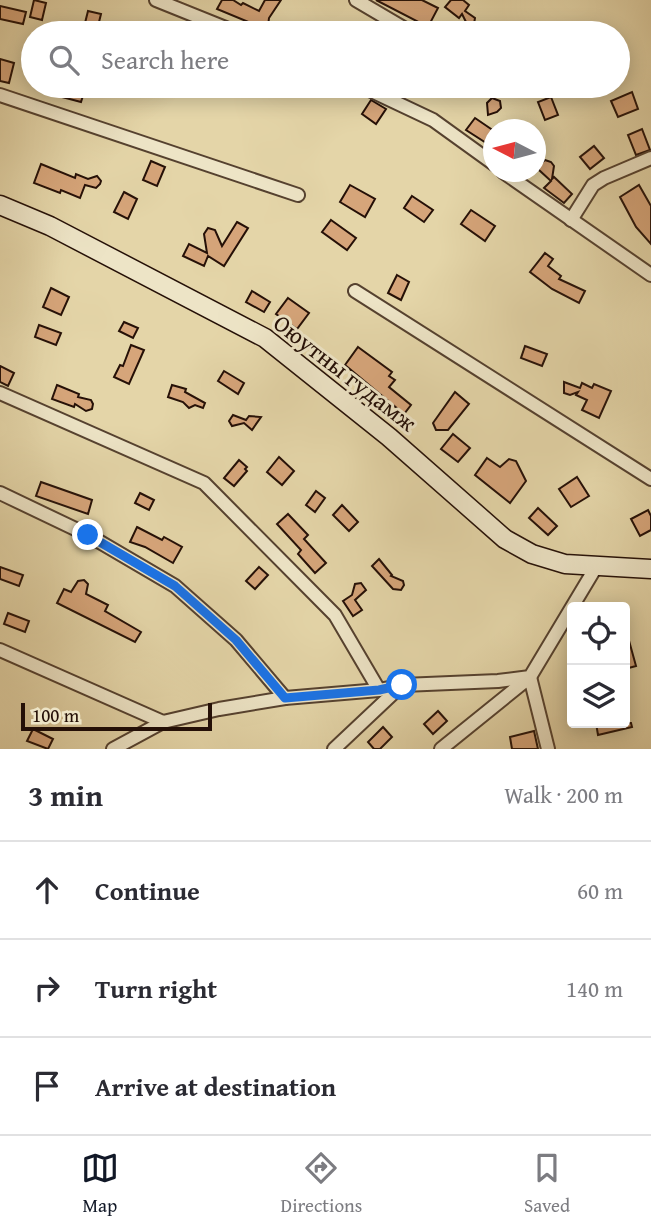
<!DOCTYPE html>
<html lang="en">
<head>
<meta charset="utf-8">
<style>
	body { margin:0; font-family:"Gentium Book Plus",serif; background:#f2f2f3; color:#2b2b33 }
	.controls { position:absolute; right:21px; bottom:21px; display:grid; overflow:hidden; border-radius:7px; box-shadow:0 4px 18px #0003 }
	.controls button { width:63px; height:63px; display:grid; place-items:center; padding:0; border:0; border-bottom:2px solid #e1e1e2; background:#fff; color:#2b2b33; font:35px sans-serif }
	.compass { position:absolute; left:483px; top:119px; width:63px; height:63px; border-radius:50%; background:#fff; box-shadow:0 4px 18px #0003; rotate:276deg }
	.scale { position:absolute; left:21px; bottom:18px; width:191px; box-sizing:border-box; padding-left:7px; border:4px solid #251007; border-top:0; font-size:19px; line-height:24px; white-space:nowrap; color:#251007; -webkit-text-stroke:5px #ede4c6; paint-order:stroke }
	.stop { position:absolute; width:21px; height:21px; margin:-16px; border:5px solid #1a73e8; border-radius:50%; background:#fff }
	.stop.end { background:#1a73e8; border-color:#fff; box-shadow:0 2px 7px #0008 }
	.list { margin:0; padding:0; list-style:none }
	h2 { display:flex; justify-content:space-between; align-items:center; height:91px; margin:0; padding:0 28px; font-size:30px }
	h2 small { font-size:23px; font-weight:400; color:#7c7c81 }
	.list li { display:grid; grid-template-columns:46px 1fr auto; gap:21px; align-items:center; box-sizing:border-box; height:98px; padding:0 28px; border-top:2px solid #e1e1e2 }
	.list b { display:block; font-size:26px; white-space:nowrap }
	.list em { font-size:23px; font-style:normal; color:#7c7c81 }
	.icon { flex:none; width:38px; height:38px; fill:none; stroke:currentColor; stroke-width:2; stroke-linecap:round; stroke-linejoin:round }
	.map { position:relative; flex:none; width:651px; height:749px; overflow:hidden }
	.search { position:absolute; background:#fff; box-shadow:0 4px 18px #0003; left:21px; right:21px; top:21px; height:77px; display:flex; align-items:center; gap:18px; box-sizing:border-box; padding:0 24px; border-radius:38px; color:#7c7c81; font-size:26px }
	.sheet { height:385px; background:#fff }
	nav { display:flex; justify-content:space-around; align-items:center; box-sizing:border-box; height:98px; border-top:2px solid #e1e1e2; background:#fff; font-size:19px; color:#7c7c81 }
	nav a { display:grid; justify-items:center; gap:4px }
	nav .on { color:#111827 }
	.map>svg:first-child { display:block }
	.building { fill:#d6a57a; stroke:#251007; stroke-width:2 }
	.lines { fill:none; stroke-linecap:round; stroke-linejoin:round }
	.street-casing { stroke:#55412f; stroke-width:16 }
	.secondary-casing { stroke:#251007; stroke-width:21 }
	.street { stroke:#ede4c6; stroke-width:12 }
	.secondary { stroke:#ede4c6; stroke-width:18 }
	.route { stroke:#1a73e8; stroke-width:9 }
	.labels { text-anchor:middle; stroke-width:6; stroke-linejoin:round; paint-order:stroke }
	.street-label { font-size:24px; fill:#251007; stroke:#ede4c6 }
</style>
</head>
<body>
<div class="map">
<svg width="651" height="749" viewBox="0 0 651 749">
	<rect width="100%" height="100%" fill="#e4d5a8"/>
	<filter id="stains"><feTurbulence type="fractalNoise" baseFrequency=".00286" numOctaves="4"/><feColorMatrix values="0 0 0 0 .2 0 0 0 0 .09 0 0 0 0 .02 0 0 0 .5 -.17"/></filter>
	<radialGradient id="worn" r=".72"><stop offset=".6" stop-color="#630" stop-opacity="0"/><stop offset="1" stop-color="#630" stop-opacity=".3"/></radialGradient>
	<g class="building">
		<path d="M34 0 46 3 42 20 30 17Z"/>
		<path d="M222 0H233L241 5 243 3 259 11 265 0H281L269 18 268 26 263 28 217 9Z"/>
		<path d="M376 0H422L438 8 428 27Z"/>
		<path d="M451 0H463L469 5 465 11 475 18 474 24H467L462 14 459 18 445 7Z"/>
		<path d="M0 6 26 12 23 24 0 19Z"/>
		<path d="M88 11 101 14 98 26 85 23Z"/>
		<path d="M0 59 14 63 9 83 0 81Z"/>
		<path d="M65 86H86L81 102 62 97Z"/>
		<path d="M632 92 638 109 618 117 611 101Z"/>
		<path d="M551 97 558 115 545 120 538 102Z"/>
		<path d="M492 98 500 101 501 108 497 112 488 115 487 103Z"/>
		<path d="M371 100 386 109 376 124 362 114Z"/>
		<path d="M475 118 494 131V148L466 130Z"/>
		<path d="M642 129 650 150 636 155 628 135Z"/>
		<path d="M594 146 604 158 590 169 580 157Z"/>
		<path d="M545 160 551 162 554 166 552 179 554 177 572 194 564 203 544 188 551 181 539 170V165Z"/>
		<path d="M151 161 165 167 157 186 143 180Z"/>
		<path d="M41 164 75 178 76 174 88 179 97 176 101 181 100 184 96 188 85 185 80 198 61 190 60 193 34 183Z"/>
		<path d="M350 185 375 199 365 217 340 202Z"/>
		<path d="M639 185 651 206V244L636 227 620 197Z"/>
		<path d="M124 192 137 199 128 219 114 212Z"/>
		<path d="M412 196 433 210 424 222 404 208Z"/>
		<path d="M471 210 495 226 485 241 461 224Z"/>
		<path d="M331 220 356 238 347 250 322 232Z"/>
		<path d="M237 222 248 228 224 266 208 256 204 266 183 256 189 244 207 253 204 234 208 228 215 230 222 246Z"/>
		<path d="M545 253 553 259 548 266 561 276 559 279 585 291 579 303 552 289 530 272Z"/>
		<path d="M397 275 409 282 401 300 388 293Z"/>
		<path d="M51 288 69 297 61 315 43 307Z"/>
		<path d="M252 291 270 302 264 312 246 302Z"/>
		<path d="M288 298 309 313 297 329 276 314Z"/>
		<path d="M124 322 138 328 133 338 119 331Z"/>
		<path d="M39 325 61 333 56 345 35 337Z"/>
		<path d="M131 345 144 350 129 384 114 377 120 365 123 366Z"/>
		<path d="M525 346 547 354 542 366 521 358Z"/>
		<path d="M358 347 392 372 389 376 395 380 389 387 411 405 404 414 345 365Z"/>
		<path d="M0 366 14 373 8 386 0 382Z"/>
		<path d="M224 371 244 383 238 394 218 381Z"/>
		<path d="M564 382 580 388 582 383 592 388 594 384 611 391 599 418 582 410 587 400 576 395 578 392 570 395 564 393Z"/>
		<path d="M57 385 79 394 78 397 91 400 93 404 92 409 86 411 75 404 74 407 52 399Z"/>
		<path d="M172 385 186 389 185 392 205 403 203 408 195 405 189 408 183 402 168 397Z"/>
		<path d="M455 392 469 404 448 430H436L433 423Z"/>
		<path d="M233 415 246 420 249 416 261 417 252 430 244 423 232 426 229 421Z"/>
		<path d="M453 434 470 448 458 462 441 449Z"/>
		<path d="M279 457 294 471 282 485 267 472Z"/>
		<path d="M487 458 500 467 509 459 516 461 526 481 510 503 475 475Z"/>
		<path d="M239 460 247 467 245 469 247 471 234 486 224 478Z"/>
		<path d="M577 477 589 496 571 507 559 489Z"/>
		<path d="M41 482 92 500 88 514 36 496Z"/>
		<path d="M316 491 325 498 315 512 306 505Z"/>
		<path d="M140 493 154 500 149 510 135 503Z"/>
		<path d="M342 505 358 522 349 531 333 515Z"/>
		<path d="M538 508 557 526 548 535 529 518Z"/>
		<path d="M648 510 651 516V530L640 536 631 519Z"/>
		<path d="M288 514 308 535 304 539 326 563 315 573 298 554 301 550 277 524Z"/>
		<path d="M137 527 162 540 164 537 182 547 173 563 145 547 130 542Z"/>
		<path d="M379 559 392 575 391 576 403 581 404 585 401 590 393 589 372 566Z"/>
		<path d="M0 567 23 575 19 586 0 579Z"/>
		<path d="M259 567 268 575 255 589 246 581Z"/>
		<path d="M84 580 88 584 86 594 108 605 105 611 141 632 135 642 57 603 64 589 71 592 78 581Z"/>
		<path d="M361 583 366 590 355 600 362 610 353 616 343 601 352 595 355 584Z"/>
		<path d="M8 613 29 621 25 632 4 624Z"/>
		<path d="M628 637 636 666 625 669V638Z"/>
		<path d="M438 711 447 721 433 734 424 724Z"/>
		<path d="M596 723H631L632 727 598 735Z"/>
		<path d="M383 727 392 737 380 749H374L368 742Z"/>
		<path d="M33 729 53 739 48 749 27 741Z"/>
		<path d="M534 731 538 749H512L510 737Z"/>
	</g>
	<g class="lines">
		<defs>
			<g id="street">
				<path d="M156 0 238 33"/>
				<path d="M356 0 412 33"/>
				<path d="M361 86 433 120 494 164"/>
				<path d="M0 95 298 195"/>
				<path d="M503 172 651 275"/>
				<path d="M571 220 593 185 604 178 651 158"/>
				<path d="M355 291 651 479"/>
				<path d="M0 393 204 483 335 615 379 690"/>
				<path d="M0 493 88 535 175 586 236 640 285 698"/>
				<path d="M0 650 163 722 219 709 285 698 379 690 403 685 498 681 530 677 596 567"/>
				<path d="M113 749 163 722"/>
				<path d="M334 749 402 685"/>
				<path d="M441 749 530 677 548 749"/>
			</g>
			<path id="secondary" d="M0 205 50 226 265 338 389 437 505 539 532 554 565 564 651 569"/>
		</defs>
		<use href="#street" class="street-casing"/>
		<use href="#secondary" class="secondary-casing"/>
		<use href="#street" class="street"/>
		<use href="#secondary" class="secondary"/>
	</g>
	<g class="lines">
		<path class="route" d="M88 535 175 586 236 640 285 698 379 690 402 685"/>
	</g>
	<g class="labels">
		<g class="street-label">
			<text transform="translate(345 373) rotate(38)" y="8">Оюутны гудамж</text>
		</g>
	</g>
	<rect width="100%" height="100%" filter="url(#stains)"/>
	<rect width="100%" height="100%" fill="url(#worn)"/>
</svg>
<div class="controls">
<button><svg class="icon" aria-label="locate" viewBox="0 0 24 24"><circle cx="12" cy="12" r="6"/><path d="M12 2v4M12 18v4M2 12h4M18 12h4"/></svg></button>
<button><svg class="icon" aria-label="layers" viewBox="0 0 24 24"><path d="M12 4l9 5-9 5-9-5zM3 14l9 5 9-5"/></svg></button>
</div>
<svg class="compass" viewBox="-18 -18 36 36"><path d="M0-13l5 13h-10z" fill="#e53935"/><path d="M0 13l5-13h-10z" fill="#7c7c81"/></svg>
<div class="scale">100 m</div>
<div class="stop" style="left:402px;top:685px"></div>
<div class="stop end" style="left:88px;top:535px"></div>
<div class="search"><svg class="icon" aria-label="search" viewBox="0 0 24 24"><circle cx="10" cy="10" r="6"/><path d="M15 15l6 6"/></svg>Search here</div>
</div>
<section class="sheet">
<h2>3 min<small>Walk · 200 m</small></h2>
<ul class="list">
<li><svg class="icon" aria-label="ahead" viewBox="0 0 24 24"><path d="M12 20V5M6 11l6-6 6 6"/></svg><div><b>Continue</b></div><em>60 m</em></li>
<li><svg class="icon" aria-label="right" viewBox="0 0 24 24"><path d="M7 20v-9h11M14 6l5 5-5 5"/></svg><div><b>Turn right</b></div><em>140 m</em></li>
<li><svg class="icon" aria-label="arrive" viewBox="0 0 24 24"><path d="M6 21V4h12l-3 4 3 4H6"/></svg><div><b>Arrive at destination</b></div></li>
</ul>
</section>
<nav>
<a class="on"><svg class="icon" aria-label="map" viewBox="0 0 24 24"><path d="M3 6l6-2 6 2 6-2v14l-6 2-6-2-6 2zM9 4v14M15 6v14"/></svg>Map</a>
<a><svg class="icon" aria-label="directions" viewBox="0 0 24 24"><path d="M12 3l9 9-9 9-9-9zM9 14v-3h6M13 9l2 2-2 2"/></svg>Directions</a>
<a><svg class="icon" aria-label="saved" viewBox="0 0 24 24"><path d="M7 4h10v16l-5-4-5 4z"/></svg>Saved</a>
</nav>
</body>
</html>
